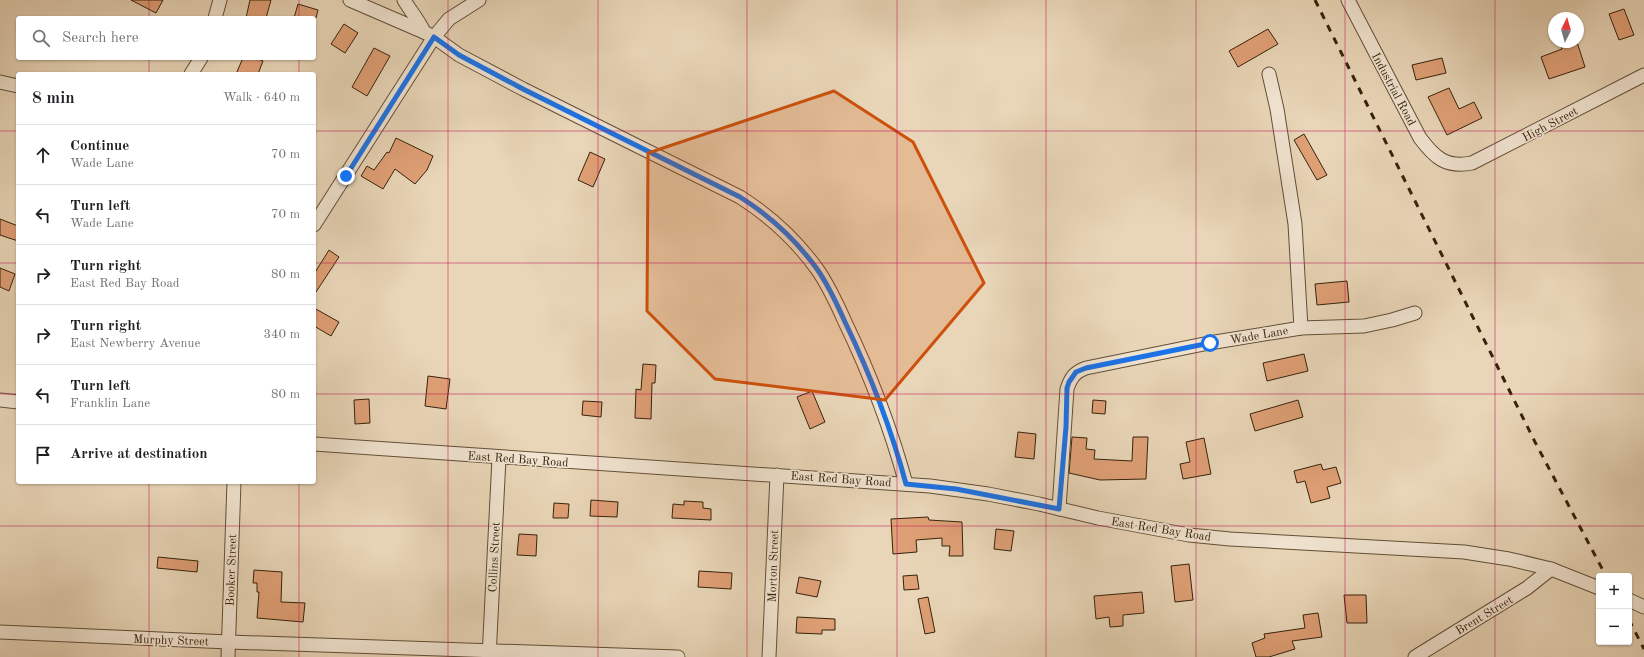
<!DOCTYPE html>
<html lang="en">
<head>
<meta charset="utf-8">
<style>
	body { margin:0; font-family:"Old Standard TT",serif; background:#f2f2f2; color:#202124 }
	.controls { position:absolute; right:12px; bottom:12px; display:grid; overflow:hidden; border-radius:4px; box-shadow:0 1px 3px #0004 }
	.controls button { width:36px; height:36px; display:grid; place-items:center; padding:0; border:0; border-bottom:1px solid #e0e0e0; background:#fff; color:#202124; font:20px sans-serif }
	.compass { position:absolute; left:1548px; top:12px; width:36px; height:36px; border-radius:50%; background:#fff; box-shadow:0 1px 3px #0004; rotate:5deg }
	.stop { position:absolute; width:12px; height:12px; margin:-9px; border:3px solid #1a73e8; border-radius:50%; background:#fff }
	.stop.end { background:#1a73e8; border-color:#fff; box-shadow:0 1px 4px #0008 }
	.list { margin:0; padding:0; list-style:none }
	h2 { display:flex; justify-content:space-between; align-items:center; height:52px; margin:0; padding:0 16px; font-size:17px }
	h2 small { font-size:13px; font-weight:400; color:#757577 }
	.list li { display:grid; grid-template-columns:26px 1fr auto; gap:12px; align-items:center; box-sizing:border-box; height:60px; padding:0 16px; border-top:1px solid #e0e0e0 }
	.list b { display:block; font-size:15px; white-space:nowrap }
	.list p { margin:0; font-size:13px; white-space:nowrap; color:#757577 }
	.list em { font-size:13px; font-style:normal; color:#757577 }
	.icon { flex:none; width:22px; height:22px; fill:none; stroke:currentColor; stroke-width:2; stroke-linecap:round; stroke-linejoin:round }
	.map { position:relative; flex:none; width:1644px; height:657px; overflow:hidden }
	.search { position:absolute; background:#fff; box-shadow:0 1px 3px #0004; left:16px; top:16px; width:300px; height:44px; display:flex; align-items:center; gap:10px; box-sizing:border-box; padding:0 14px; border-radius:4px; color:#757577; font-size:15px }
	.panel { position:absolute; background:#fff; box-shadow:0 1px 3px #0004; left:16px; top:72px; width:300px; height:412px; border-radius:4px }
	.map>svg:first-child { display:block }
	.building { fill:#e0a076; stroke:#35220c }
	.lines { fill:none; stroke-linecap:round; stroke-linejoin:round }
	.minor-casing { stroke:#624f37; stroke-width:15 }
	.minor { stroke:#f1e4d1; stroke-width:13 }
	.rail { stroke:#35220c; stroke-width:3; stroke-dasharray:7 7; stroke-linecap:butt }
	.route { stroke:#1a73e8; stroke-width:5 }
	.marked { fill:#cd510c; fill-opacity:0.2; stroke:#cd510c; stroke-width:3; stroke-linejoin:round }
	.grid { fill:none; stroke:#c2185b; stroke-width:1; stroke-opacity:0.55 }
	.labels { text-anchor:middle; stroke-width:3.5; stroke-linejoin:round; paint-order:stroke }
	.street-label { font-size:12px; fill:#35220c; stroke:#f1e4d1 }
</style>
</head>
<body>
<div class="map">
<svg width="1644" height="657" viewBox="0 0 1644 657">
	<rect width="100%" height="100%" fill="#e9d6b8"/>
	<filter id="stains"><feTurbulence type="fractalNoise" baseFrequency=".005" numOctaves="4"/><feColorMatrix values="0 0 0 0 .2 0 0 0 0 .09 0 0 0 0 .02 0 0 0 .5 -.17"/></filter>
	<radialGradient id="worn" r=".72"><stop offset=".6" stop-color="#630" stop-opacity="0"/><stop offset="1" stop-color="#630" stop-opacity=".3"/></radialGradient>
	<g class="building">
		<path d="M131 0H163L156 13Z"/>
		<path d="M250 0H271L266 18H246Z"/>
		<path d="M298 4 318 10 316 18H294Z"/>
		<path d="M1624 9 1634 35 1619 40 1609 14Z"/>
		<path d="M344 24 358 33 345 53 331 44Z"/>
		<path d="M1268 29 1278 44 1238 67 1229 51Z"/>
		<path d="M1559 42H1577L1585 67 1549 79 1541 57 1562 49Z"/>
		<path d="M374 48 390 56 367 96 352 87Z"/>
		<path d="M243 58H256L263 61 258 74H236Z"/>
		<path d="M1442 58 1446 73 1416 80 1412 65Z"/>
		<path d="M1449 88 1459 109 1474 102 1482 118 1447 135 1428 97Z"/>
		<path d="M1304 134 1327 175 1317 180 1294 140Z"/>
		<path d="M396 138 433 156 427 170 415 184 395 169 383 189 361 176 367 166 374 170 387 152 389 153Z"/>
		<path d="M590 152 605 159 593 187 578 180Z"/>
		<path d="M0 219 18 226V241L0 235Z"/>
		<path d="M329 250 339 257 314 295V274Z"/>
		<path d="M0 268 15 274 9 291 0 287Z"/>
		<path d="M1347 281 1349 302 1317 305 1315 284Z"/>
		<path d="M314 308 339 322 331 336 314 326Z"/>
		<path d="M1304 354 1308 371 1267 381 1263 363Z"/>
		<path d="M643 364 656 365 655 383H652L651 419 635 418 636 389 641 390Z"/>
		<path d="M428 376 450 379 446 409 425 406Z"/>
		<path d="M812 391 825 422 810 429 797 397Z"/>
		<path d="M369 399 370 423 355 424 354 400Z"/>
		<path d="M1093 400 1106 401 1105 414 1092 413Z"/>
		<path d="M1298 400 1303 417 1255 431 1250 414Z"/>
		<path d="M583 401 602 402 601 417 582 415Z"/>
		<path d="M1018 432 1036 434 1034 459 1015 457Z"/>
		<path d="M1072 437 1087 438 1086 449 1095 450 1094 459 1132 461 1133 437H1148L1146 479 1100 480 1069 473Z"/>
		<path d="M1204 438 1211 474 1183 479 1180 464 1190 462 1186 442Z"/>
		<path d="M1321 464 1323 470 1336 467 1341 483 1327 487 1330 498 1311 503 1305 481 1297 483 1294 471Z"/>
		<path d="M591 500 618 502 617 517 590 516Z"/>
		<path d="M684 501 703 502V508L711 509V520L672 518 673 504 684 505Z"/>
		<path d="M554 503 569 504 568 518H553Z"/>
		<path d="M928 517 929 520 962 522 963 556H949L950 546H942V538L916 540 917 552 893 554 891 519Z"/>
		<path d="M996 529 1014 531 1011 551 994 549Z"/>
		<path d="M519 534 537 535 536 556 517 555Z"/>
		<path d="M158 557 198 561 197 572 157 568Z"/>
		<path d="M1189 564 1193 600 1175 602 1171 566Z"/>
		<path d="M254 570 282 572 281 602 305 603 303 622 257 618 259 592H257V583H253Z"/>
		<path d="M699 571 732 573 731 589 698 587Z"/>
		<path d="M917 575 919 589 904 590 903 576Z"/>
		<path d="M799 577 821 581 817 597 796 593Z"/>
		<path d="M1142 592 1144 613 1123 615V626L1110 627 1109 617 1096 619 1094 596Z"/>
		<path d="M1344 595H1366L1367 623H1347Z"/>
		<path d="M928 597 935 632 925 634 918 599Z"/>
		<path d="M1318 613 1322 637 1292 641 1295 649 1269 657H1256L1252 643 1265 638 1264 634 1305 628 1303 615Z"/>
		<path d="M797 617 835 619V630H822V634L796 633Z"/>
	</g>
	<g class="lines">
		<defs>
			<g id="minor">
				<path d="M350 0 424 32"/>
				<path d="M404 0C411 12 418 19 424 32L434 37 459 55 523 89 740 197C770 216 796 240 817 269 829 286 837 304 845 322 870 374 891 429 906 484"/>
				<path d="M1348 0 1420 138C1435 158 1446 168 1472 163L1644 75"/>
				<path d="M215 18 220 0"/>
				<path d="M191 74 201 58"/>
				<path d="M1269 74 1277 109 1295 224 1301 328"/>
				<path d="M0 82 18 86"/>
				<path d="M314 225 434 37 449 19 479 0"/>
				<path d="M0 400 18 402"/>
				<path d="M314 444 930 486 988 494 1039 504 1098 518 1189 535 1230 539 1464 552 1509 559 1551 569 1599 588"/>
				<path d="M1059 509 1067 389C1071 377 1075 372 1086 368L1209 343 1301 328 1364 326 1392 320 1415 313"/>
				<path d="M1629 600 1644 607"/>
				<path d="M0 632 229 642 678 657"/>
				<path d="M228 657 234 482"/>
				<path d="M489 657 499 458"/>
				<path d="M769 657 777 475"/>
				<path d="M1415 657 1527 588 1551 569"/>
			</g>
		</defs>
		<use href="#minor" class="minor-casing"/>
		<use href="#minor" class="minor"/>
		<g class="rail">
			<path d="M1315 0 1535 442 1606 576"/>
			<path d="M1629 620 1644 649"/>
		</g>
	</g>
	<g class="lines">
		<path class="route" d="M346 176 434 37 459 55 523 89 740 197C770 216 796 240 817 269 829 286 837 304 845 322 870 374 891 428 906 484L956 489 1059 509 1066 427 1067 388 1069 382 1076 372 1086 368 1210 343"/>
	</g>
	<path class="marked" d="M834 91 913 142 984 283 885 400 715 379 647 311 648 153Z"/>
	<path class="grid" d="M149 0V18M299 0V18M448 0V657M598 0V657M747 0V657M897 0V657M1046 0V657M1196 0V657M1345 0V657M1495 0V657M149 58V74M299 58V74M0 131H18M314 131H1644M0 263H18M314 263H1644M0 394H18M314 394H1644M149 482V657M299 482V657M0 526H1644"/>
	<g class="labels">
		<g class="street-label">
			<text transform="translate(1394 89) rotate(62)" y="4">Industrial Road</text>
			<text transform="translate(1550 124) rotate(-28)" y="4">High Street</text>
			<text transform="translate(1259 335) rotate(-10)" y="4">Wade Lane</text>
			<text transform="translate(518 459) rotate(4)" y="4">East Red Bay Road</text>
			<text transform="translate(841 479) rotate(4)" y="4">East Red Bay Road</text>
			<text transform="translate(1161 529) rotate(9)" y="4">East Red Bay Road</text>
			<text transform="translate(494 557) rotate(-87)" y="4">Collins Street</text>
			<text transform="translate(773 566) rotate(-88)" y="4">Morton Street</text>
			<text transform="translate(231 570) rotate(-88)" y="4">Booker Street</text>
			<text transform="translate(1484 615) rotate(-31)" y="4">Brent Street</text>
			<text transform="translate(171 640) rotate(2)" y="4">Murphy Street</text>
		</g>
	</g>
	<rect width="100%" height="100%" filter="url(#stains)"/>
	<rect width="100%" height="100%" fill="url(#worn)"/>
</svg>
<div class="controls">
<button>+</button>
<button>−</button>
</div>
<svg class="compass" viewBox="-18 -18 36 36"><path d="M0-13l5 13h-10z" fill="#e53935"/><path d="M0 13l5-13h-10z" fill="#757577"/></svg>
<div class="stop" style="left:1210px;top:343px"></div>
<div class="stop end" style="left:346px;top:176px"></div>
<div class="search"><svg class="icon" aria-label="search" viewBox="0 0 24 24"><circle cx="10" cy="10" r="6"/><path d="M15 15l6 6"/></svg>Search here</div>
<section class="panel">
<h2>8 min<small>Walk · 640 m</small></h2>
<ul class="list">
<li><svg class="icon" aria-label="ahead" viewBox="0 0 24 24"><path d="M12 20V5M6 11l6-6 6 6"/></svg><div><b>Continue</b><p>Wade Lane</p></div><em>70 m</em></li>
<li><svg class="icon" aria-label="left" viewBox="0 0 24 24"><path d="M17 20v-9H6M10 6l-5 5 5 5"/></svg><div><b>Turn left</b><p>Wade Lane</p></div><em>70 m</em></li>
<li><svg class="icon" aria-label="right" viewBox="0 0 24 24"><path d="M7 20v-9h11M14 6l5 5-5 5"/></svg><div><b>Turn right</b><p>East Red Bay Road</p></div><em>80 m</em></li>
<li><svg class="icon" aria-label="right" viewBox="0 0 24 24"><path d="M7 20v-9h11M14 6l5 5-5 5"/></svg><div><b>Turn right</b><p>East Newberry Avenue</p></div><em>340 m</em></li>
<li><svg class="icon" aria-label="left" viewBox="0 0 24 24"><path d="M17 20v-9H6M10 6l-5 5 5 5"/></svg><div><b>Turn left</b><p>Franklin Lane</p></div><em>80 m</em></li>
<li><svg class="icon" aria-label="arrive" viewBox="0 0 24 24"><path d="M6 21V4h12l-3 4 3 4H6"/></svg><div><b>Arrive at destination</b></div></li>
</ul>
</section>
</div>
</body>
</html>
